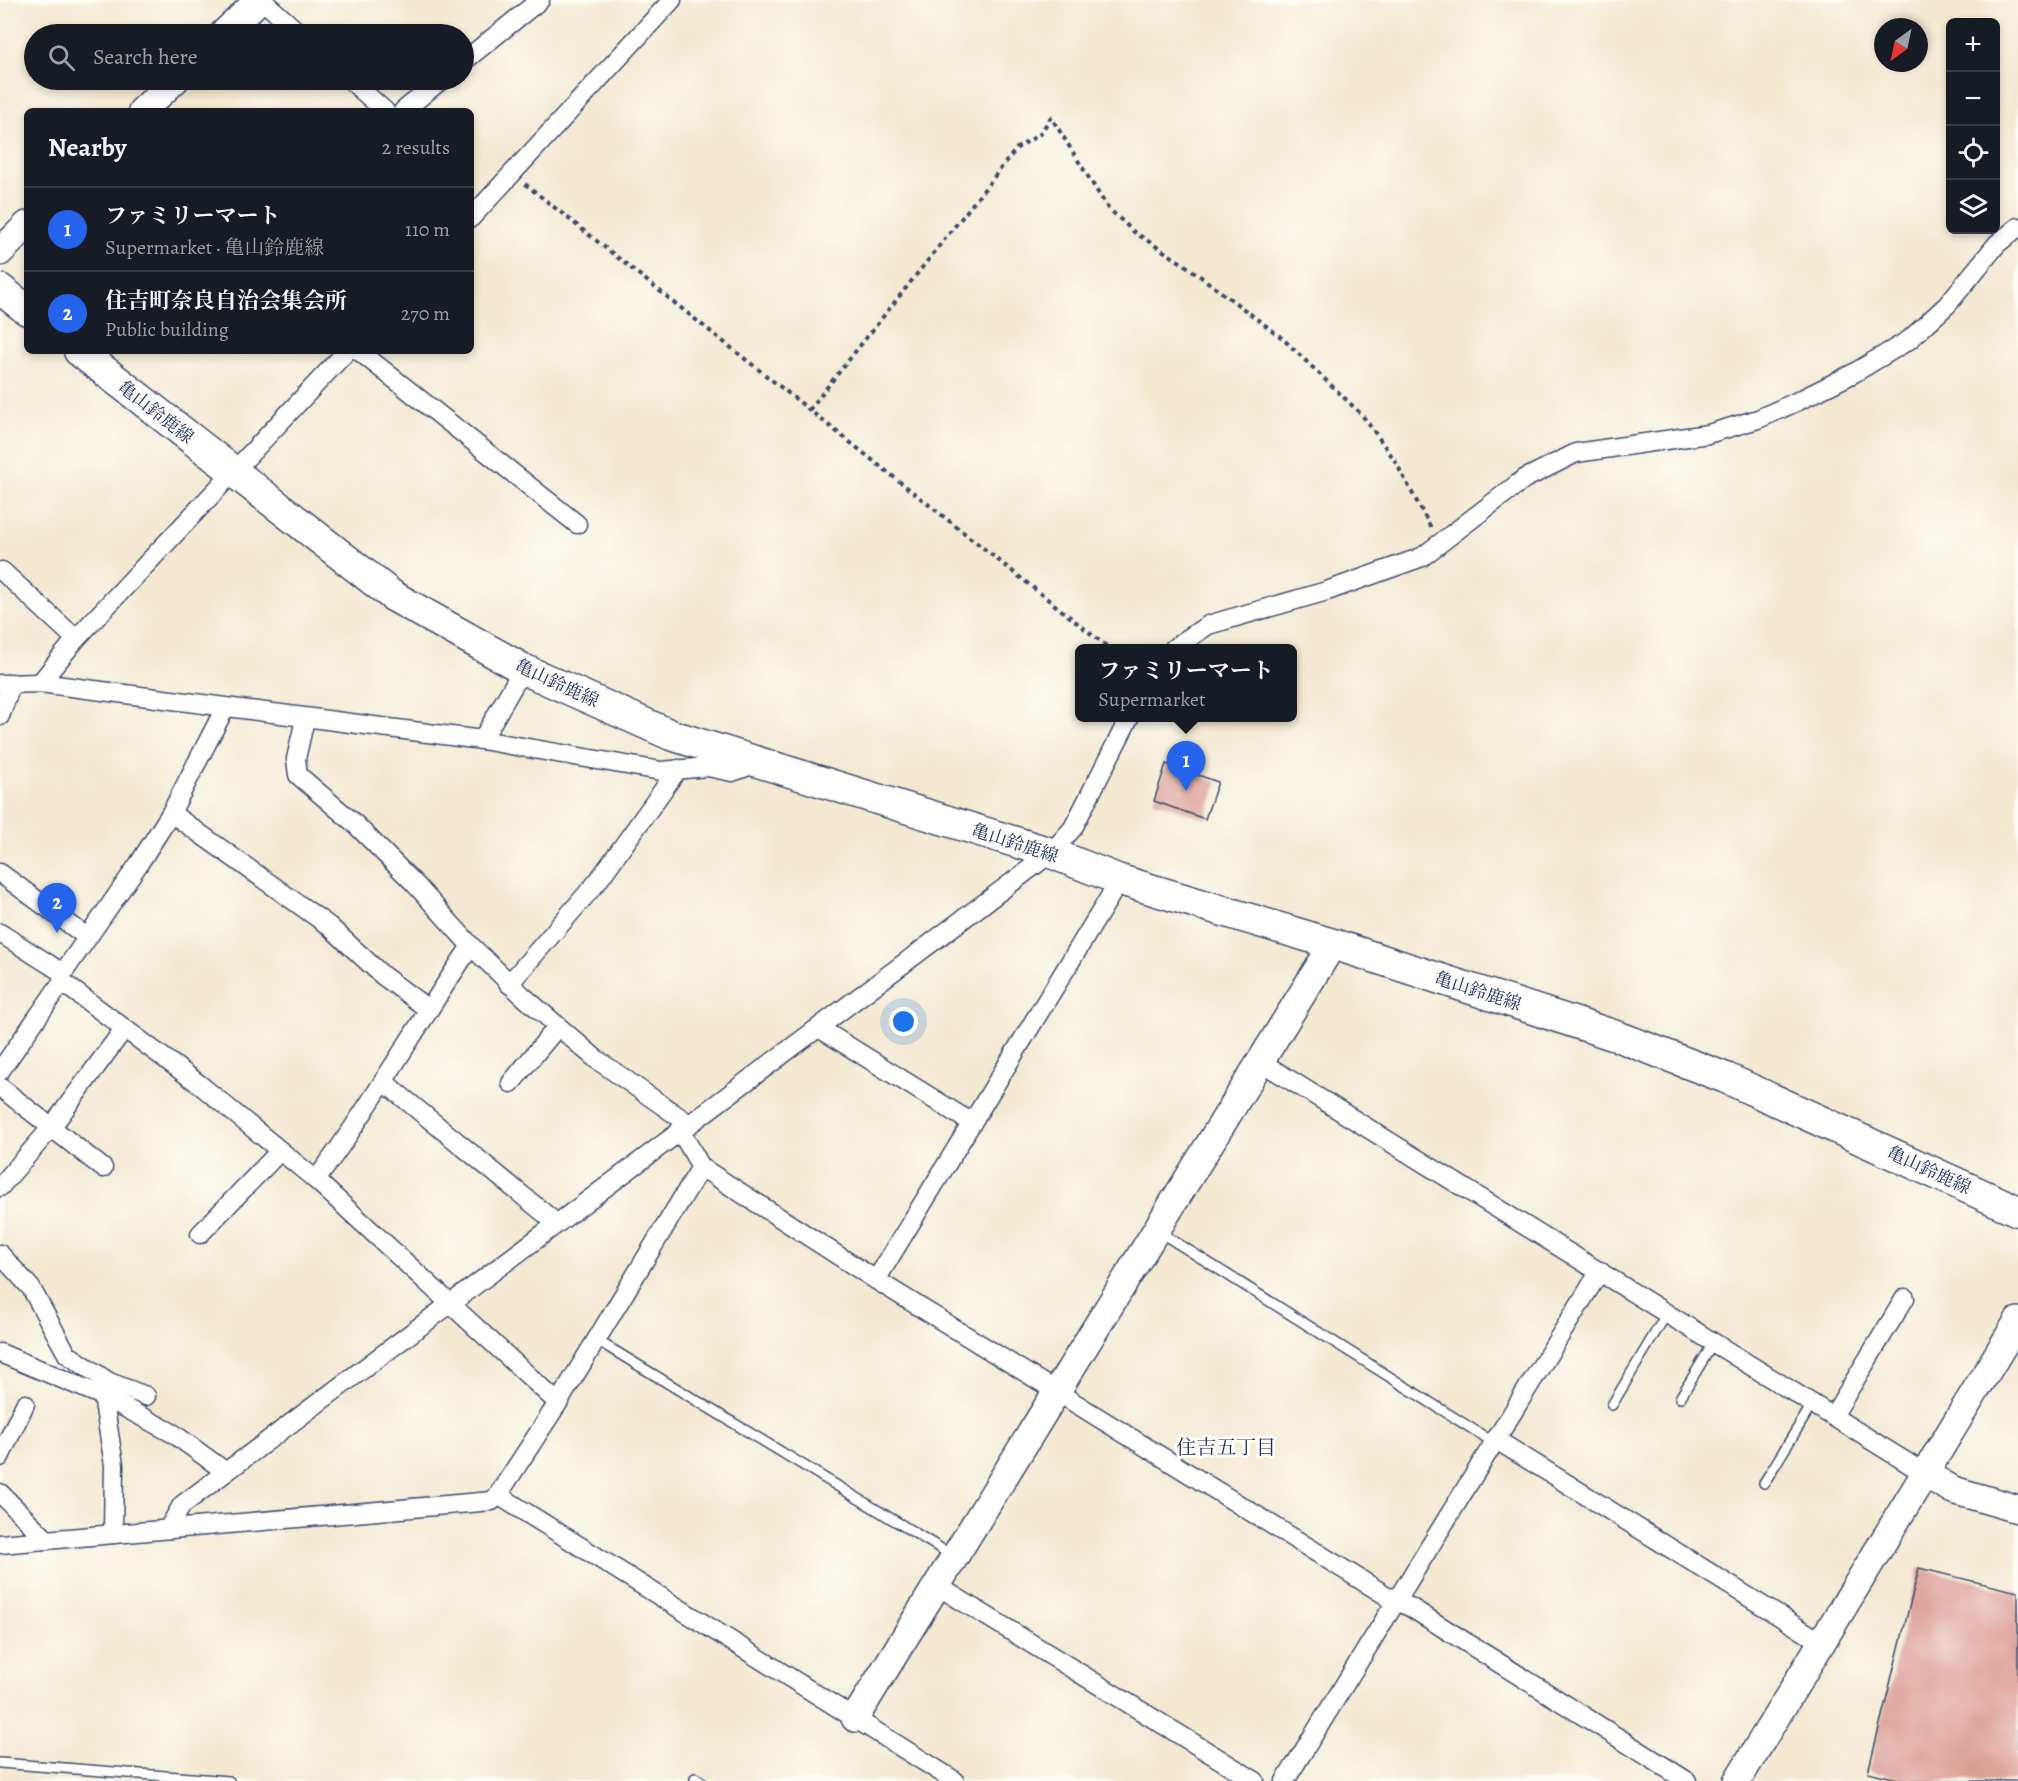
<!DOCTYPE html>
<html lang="en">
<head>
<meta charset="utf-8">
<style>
	body { margin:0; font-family:Alegreya,"Noto Serif JP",serif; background:#242831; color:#f1f3f6 }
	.controls { position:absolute; right:18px; top:18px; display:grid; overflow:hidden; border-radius:9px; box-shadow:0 3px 9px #0003 }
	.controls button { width:54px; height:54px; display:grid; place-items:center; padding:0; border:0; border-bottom:2px solid #363941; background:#171b24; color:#f1f3f6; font:30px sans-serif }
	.compass { position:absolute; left:1874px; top:18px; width:54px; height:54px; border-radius:50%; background:#171b24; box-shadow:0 3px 9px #0003; rotate:213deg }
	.you { position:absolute; left:904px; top:1022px; width:21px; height:21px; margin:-15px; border:4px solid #fff; border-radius:50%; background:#1a73e8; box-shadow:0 0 0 9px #1a73e833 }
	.badge { display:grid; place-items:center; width:39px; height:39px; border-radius:50%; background:#2563eb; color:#fff; font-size:20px; font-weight:700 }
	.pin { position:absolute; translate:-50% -50px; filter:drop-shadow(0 2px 3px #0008) }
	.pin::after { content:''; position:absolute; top:32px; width:21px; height:18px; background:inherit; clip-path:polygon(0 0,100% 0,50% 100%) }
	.popup { position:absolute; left:1075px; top:644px; width:222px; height:78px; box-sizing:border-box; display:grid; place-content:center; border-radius:9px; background:#171b24; filter:drop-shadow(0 2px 4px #0005); font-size:20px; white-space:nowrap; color:#9ea1a6 }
	.popup b { font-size:22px; color:#f1f3f6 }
	.popup::after { content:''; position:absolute; left:50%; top:100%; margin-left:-12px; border:12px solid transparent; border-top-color:#171b24 }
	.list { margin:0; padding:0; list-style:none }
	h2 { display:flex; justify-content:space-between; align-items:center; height:78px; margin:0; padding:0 24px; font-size:26px }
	h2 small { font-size:20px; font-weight:400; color:#9ea1a6 }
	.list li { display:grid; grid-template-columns:39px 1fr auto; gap:18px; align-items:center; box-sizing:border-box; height:84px; padding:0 24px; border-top:2px solid #363941 }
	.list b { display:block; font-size:22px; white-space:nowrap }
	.list p { margin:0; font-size:20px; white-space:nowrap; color:#9ea1a6 }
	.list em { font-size:20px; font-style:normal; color:#9ea1a6 }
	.icon { flex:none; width:33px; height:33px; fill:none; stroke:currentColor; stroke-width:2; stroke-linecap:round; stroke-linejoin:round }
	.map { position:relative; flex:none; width:2018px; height:1781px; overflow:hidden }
	.search { position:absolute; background:#171b24; box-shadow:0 3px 9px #0003; left:24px; top:24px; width:450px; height:66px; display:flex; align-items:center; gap:15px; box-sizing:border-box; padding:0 21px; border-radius:33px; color:#9ea1a6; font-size:22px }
	.panel { position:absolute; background:#171b24; box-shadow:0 3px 9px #0003; left:24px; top:108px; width:450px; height:246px; border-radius:9px }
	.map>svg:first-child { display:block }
	.building { fill:#db9e94 }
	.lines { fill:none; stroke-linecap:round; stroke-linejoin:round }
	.lane-casing { stroke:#3b4b6f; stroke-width:12 }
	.street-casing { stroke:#3b4b6f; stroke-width:21 }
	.secondary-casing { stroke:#3b4b6f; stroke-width:30 }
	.primary-casing { stroke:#3b4b6f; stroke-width:33 }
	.path { stroke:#3b4b6f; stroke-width:4; stroke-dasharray:4.5 4.5; stroke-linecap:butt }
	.lane { stroke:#fff; stroke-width:9 }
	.street { stroke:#fff; stroke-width:18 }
	.secondary { stroke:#fff; stroke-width:27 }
	.primary { stroke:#fff; stroke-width:30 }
	.labels { text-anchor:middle; stroke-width:6; stroke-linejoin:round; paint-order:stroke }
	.street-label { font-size:18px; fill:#1b2f5e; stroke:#fdfcf7 }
	.neighbourhood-label { font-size:20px; fill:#1b2f5e; stroke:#fdfcf7 }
</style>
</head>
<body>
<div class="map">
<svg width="2018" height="1781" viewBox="0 0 2018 1781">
	<rect width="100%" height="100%" fill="#fdfcf7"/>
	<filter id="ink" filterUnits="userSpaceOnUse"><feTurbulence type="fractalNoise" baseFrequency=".0167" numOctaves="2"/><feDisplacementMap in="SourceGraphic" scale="12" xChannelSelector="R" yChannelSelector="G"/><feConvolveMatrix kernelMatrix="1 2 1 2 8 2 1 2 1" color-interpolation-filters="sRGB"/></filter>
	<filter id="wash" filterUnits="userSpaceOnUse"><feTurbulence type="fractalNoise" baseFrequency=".008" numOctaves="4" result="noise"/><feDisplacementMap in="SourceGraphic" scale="24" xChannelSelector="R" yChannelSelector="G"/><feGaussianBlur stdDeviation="1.35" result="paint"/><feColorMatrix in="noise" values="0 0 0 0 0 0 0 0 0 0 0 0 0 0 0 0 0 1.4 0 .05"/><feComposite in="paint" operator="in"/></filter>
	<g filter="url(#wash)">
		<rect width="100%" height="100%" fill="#f3e9d1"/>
		<g id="blocks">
			<g class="building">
				<path d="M1166 764 1218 782 1205 819 1154 801Z"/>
				<path d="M1919 1568 2018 1592V1781H1906L1868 1772Z"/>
			</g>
		</g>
	</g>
	<g filter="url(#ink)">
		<use href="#blocks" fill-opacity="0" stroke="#3b4b6f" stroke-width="1.5"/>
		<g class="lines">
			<defs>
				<g id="lane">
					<path d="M1158 1231 1493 1442"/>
					<path d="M595 1339 953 1556"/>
					<path d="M1680 1398 1714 1342"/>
					<path d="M1612 1405 1667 1313"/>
					<path d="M1764 1483 1813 1403"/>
					<path d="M0 1763 229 1781"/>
					<path d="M695 1778 701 1781"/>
				</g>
				<g id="street">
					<path d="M262 0 300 34"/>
					<path d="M464 61 540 0"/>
					<path d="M350 80 385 111"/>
					<path d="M403 111 441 80"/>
					<path d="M471 218 672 0"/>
					<path d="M359 351 577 524"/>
					<path d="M2 571 76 639"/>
					<path d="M1174 648 1208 625 1327 591 1422 557 1524 479 1576 453 1708 434 1758 419 1796 402 1854 373 1909 340 1947 305 1997 244 2018 227"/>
					<path d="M40 683 76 639 347 351"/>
					<path d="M0 684 40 683 482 740 661 771 708 767 732 772 757 763"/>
					<path d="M0 716 12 683"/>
					<path d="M305 719 296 759 298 775 354 823 415 884 471 946 523 996 596 1059 689 1124"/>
					<path d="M482 740 523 669"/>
					<path d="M171 813 329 926 382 975 428 1009"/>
					<path d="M0 873 87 937"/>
					<path d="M0 933 63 973"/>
					<path d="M62 982 199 1084 316 1180 558 1403"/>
					<path d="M509 984 598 881 678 769"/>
					<path d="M819 1028 972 1123"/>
					<path d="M1261 1062 1924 1473"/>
					<path d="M0 1071 62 982 63 973 138 865 171 813 225 708"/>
					<path d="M384 1082 555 1222"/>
					<path d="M511 1083 558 1026"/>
					<path d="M0 1087 103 1168"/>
					<path d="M680 1130 701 1167 876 1280 1395 1601 1410 1607 1687 1781"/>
					<path d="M316 1180C372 1105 418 1023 471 946"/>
					<path d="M0 1187 51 1128 124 1029"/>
					<path d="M200 1234 280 1151"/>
					<path d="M0 1254 31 1288 67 1354 109 1382 146 1396"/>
					<path d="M876 1280 1120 880"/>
					<path d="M0 1353 103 1396 174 1434 226 1472"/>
					<path d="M107 1387 103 1396 114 1465 113 1534"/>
					<path d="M1833 1416 1905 1298"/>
					<path d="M1495 1439 1821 1642"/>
					<path d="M0 1457 25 1404"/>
					<path d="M0 1493 47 1540"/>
					<path d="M498 1495 558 1403 701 1167"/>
					<path d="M168 1529 182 1505 1051 853 1073 828 1129 718"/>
					<path d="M0 1544 492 1501 498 1495 955 1781"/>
					<path d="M936 1585 1255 1781"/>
					<path d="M1285 1781 1600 1271"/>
				</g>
				<g id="secondary">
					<path d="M223 34 259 0"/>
					<path d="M142 111 175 80"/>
					<path d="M0 252 27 225"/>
					<path d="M1924 1473 1953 1490 2018 1509"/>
					<path d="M855 1718 1333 944"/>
					<path d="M1737 1781 2018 1321"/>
				</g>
				<g id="primary">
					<path d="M0 289 27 310"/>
					<path d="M79 351 393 596 523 669 671 735 1051 853 1120 880 1333 944 1619 1037 1726 1078 2018 1211"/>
				</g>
			</defs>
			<use href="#lane" class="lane-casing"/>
			<use href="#street" class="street-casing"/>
			<use href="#secondary" class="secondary-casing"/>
			<use href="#primary" class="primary-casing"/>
			<g class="path">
				<path d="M525 184 1109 648"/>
				<path d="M809 410 1017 148 1040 134 1051 117 1107 207 1134 232 1185 265 1281 337 1362 415 1394 459 1431 528"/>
			</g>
			<use href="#lane" class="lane"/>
			<use href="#street" class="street"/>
			<use href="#secondary" class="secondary"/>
			<use href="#primary" class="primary"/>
		</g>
	</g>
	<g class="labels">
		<g class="street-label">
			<text transform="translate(156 412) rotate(38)" y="6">亀山鈴鹿線</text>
			<text transform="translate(557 683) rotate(25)" y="6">亀山鈴鹿線</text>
			<text transform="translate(1015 843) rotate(18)" y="6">亀山鈴鹿線</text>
			<text transform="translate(1478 991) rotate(18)" y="6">亀山鈴鹿線</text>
			<text transform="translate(1929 1170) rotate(25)" y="6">亀山鈴鹿線</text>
		</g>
		<g class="neighbourhood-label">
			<text x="1226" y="1454">住吉五丁目</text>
		</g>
	</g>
</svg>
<div class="controls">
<button>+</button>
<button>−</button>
<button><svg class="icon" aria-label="locate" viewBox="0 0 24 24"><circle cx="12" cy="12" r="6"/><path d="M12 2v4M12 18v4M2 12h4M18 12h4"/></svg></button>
<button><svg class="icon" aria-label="layers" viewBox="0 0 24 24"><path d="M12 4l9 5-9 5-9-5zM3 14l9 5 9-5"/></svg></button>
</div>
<svg class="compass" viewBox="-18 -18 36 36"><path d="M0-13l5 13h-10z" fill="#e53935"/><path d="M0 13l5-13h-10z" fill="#9ea1a6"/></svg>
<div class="you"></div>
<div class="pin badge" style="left:1186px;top:791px">1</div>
<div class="popup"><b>ファミリーマート</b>Supermarket</div>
<div class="pin badge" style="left:57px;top:933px">2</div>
<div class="search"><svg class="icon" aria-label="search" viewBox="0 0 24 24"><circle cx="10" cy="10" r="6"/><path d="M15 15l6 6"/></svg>Search here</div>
<section class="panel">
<h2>Nearby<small>2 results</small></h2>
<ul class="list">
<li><span class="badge">1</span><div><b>ファミリーマート</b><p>Supermarket · 亀山鈴鹿線</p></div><em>110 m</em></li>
<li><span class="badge">2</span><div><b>住吉町奈良自治会集会所</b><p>Public building</p></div><em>270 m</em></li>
</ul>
</section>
</div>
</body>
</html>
